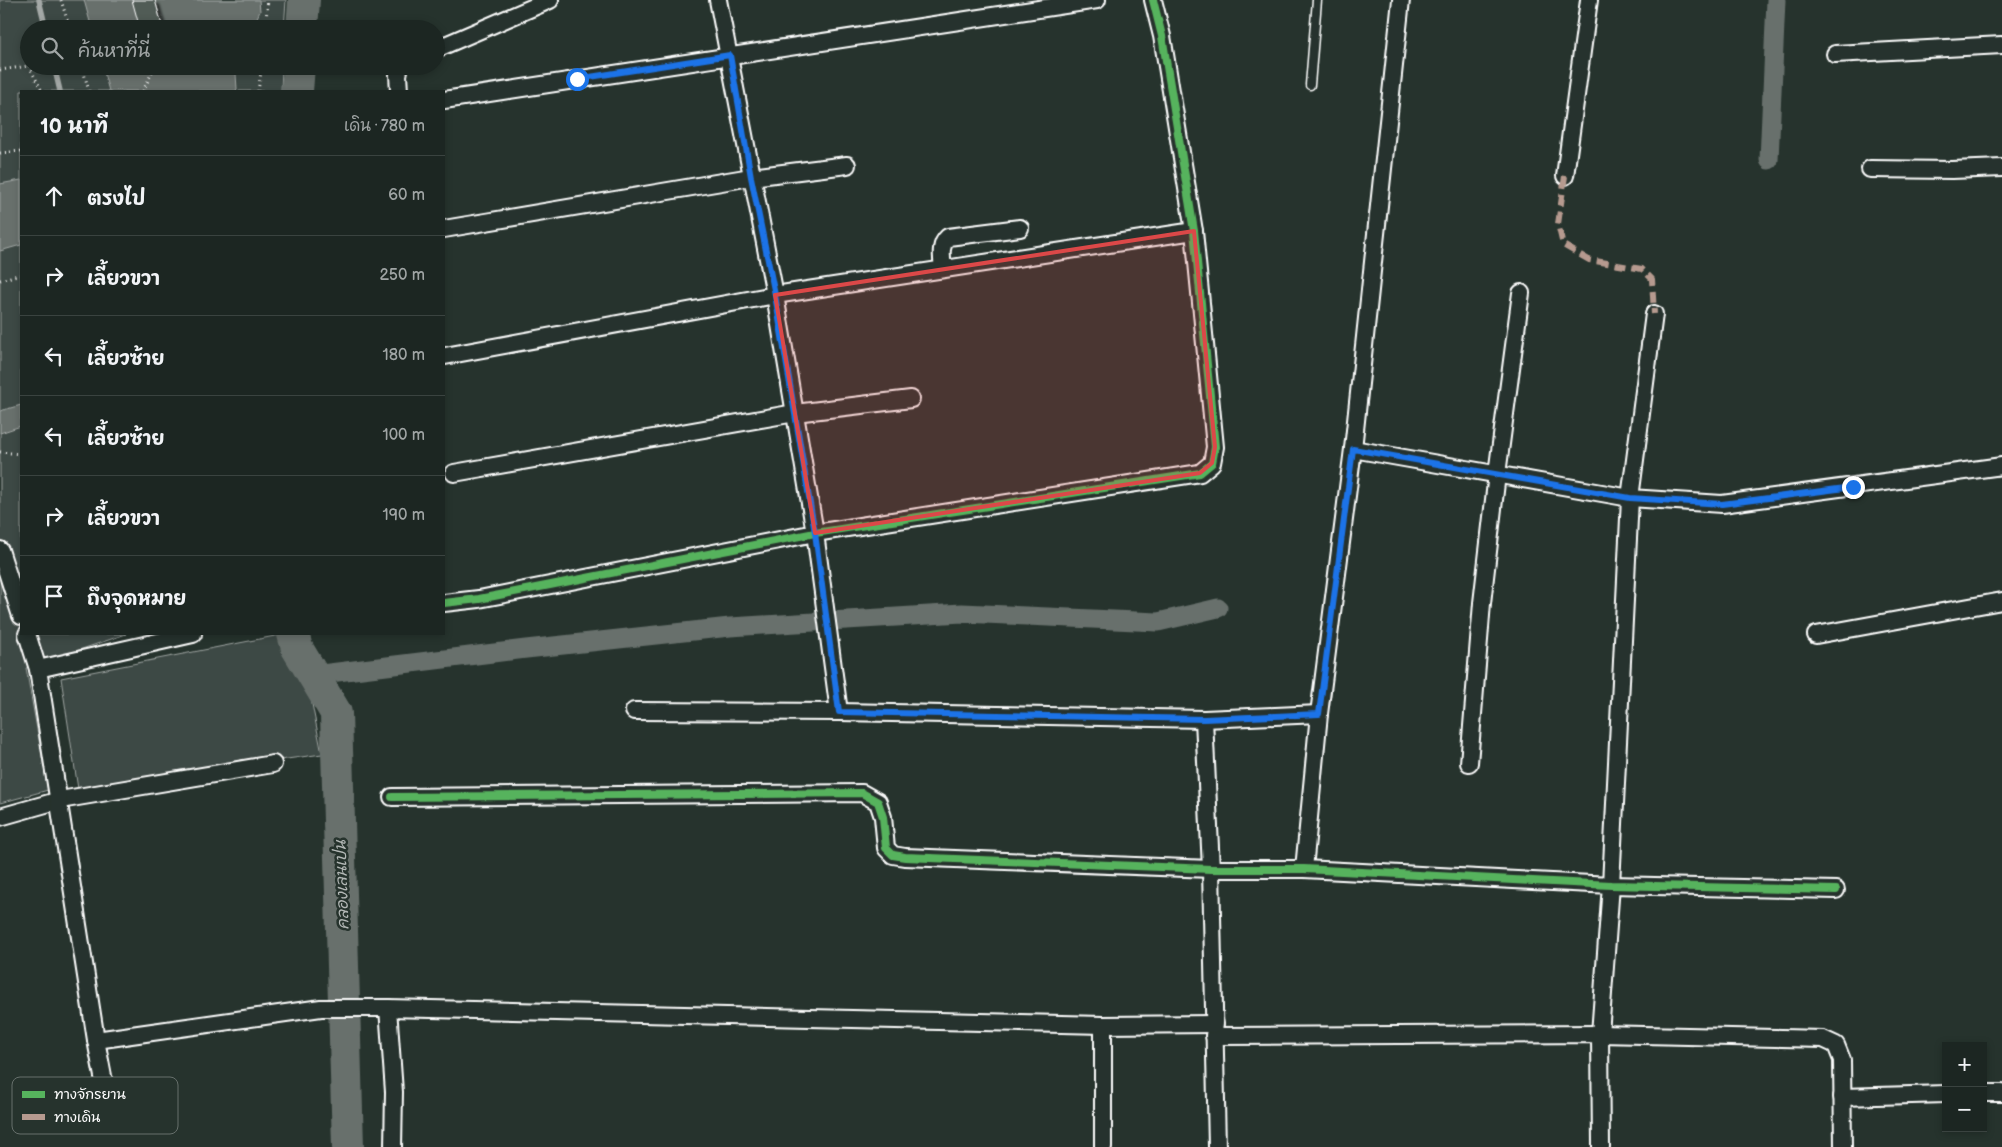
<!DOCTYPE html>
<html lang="th">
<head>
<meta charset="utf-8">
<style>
	body { margin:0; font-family:"Balsamiq Sans","Playpen Sans Thai",sans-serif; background:#252e2a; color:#f1f3f6 }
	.controls { position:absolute; right:15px; bottom:15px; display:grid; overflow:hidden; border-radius:0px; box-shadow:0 2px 8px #0003 }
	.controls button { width:45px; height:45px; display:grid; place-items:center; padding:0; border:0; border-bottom:1px solid #3a4340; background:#1c2622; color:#f1f3f6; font:25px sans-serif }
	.stop { position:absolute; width:15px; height:15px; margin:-11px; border:4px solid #1a73e8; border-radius:50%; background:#fff }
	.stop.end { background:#1a73e8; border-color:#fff; box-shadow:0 1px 5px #0008 }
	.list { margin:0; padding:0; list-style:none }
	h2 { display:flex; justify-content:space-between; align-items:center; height:65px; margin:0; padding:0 20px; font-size:21px }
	h2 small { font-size:16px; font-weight:400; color:#a0a5a5 }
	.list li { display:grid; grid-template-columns:32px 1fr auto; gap:15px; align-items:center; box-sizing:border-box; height:80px; padding:0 20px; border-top:1px solid #3a4340 }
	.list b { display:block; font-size:19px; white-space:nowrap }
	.list em { font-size:16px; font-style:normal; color:#a0a5a5 }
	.icon { flex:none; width:28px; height:28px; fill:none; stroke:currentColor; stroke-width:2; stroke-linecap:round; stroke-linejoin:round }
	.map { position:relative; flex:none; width:2002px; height:1147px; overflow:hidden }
	.search { position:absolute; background:#1c2622; box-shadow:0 2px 8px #0003; left:20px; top:20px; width:425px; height:55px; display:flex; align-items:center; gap:12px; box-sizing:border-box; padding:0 18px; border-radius:28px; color:#a0a5a5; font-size:19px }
	.panel { position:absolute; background:#1c2622; box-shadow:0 2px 8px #0003; left:20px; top:90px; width:425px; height:545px; border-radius:0px }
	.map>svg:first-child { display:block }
	.green { fill:#3e4944; stroke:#9ea4a2 }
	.water { fill:#67706c; stroke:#a4a9a7 }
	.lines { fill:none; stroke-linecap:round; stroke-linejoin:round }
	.stream { stroke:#a4a9a7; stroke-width:5.5 }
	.canal { stroke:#67706c; stroke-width:19 }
	.river { stroke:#67706c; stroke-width:32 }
	.building { fill:#515c57; stroke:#fff; filter:url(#shadow) }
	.service-casing { stroke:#fff; stroke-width:11 }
	.minor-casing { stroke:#fff; stroke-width:20 }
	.path { stroke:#fff; stroke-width:3; stroke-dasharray:1 4; stroke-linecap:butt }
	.service { stroke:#26332d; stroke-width:8 }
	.minor { stroke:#26332d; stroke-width:16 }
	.quiet { stroke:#b69a8f; stroke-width:6; stroke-dasharray:12 6; stroke-linecap:butt }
	.cycleway-casing { stroke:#26332d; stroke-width:11 }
	.cycleway { stroke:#56b35d; stroke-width:8 }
	.route { stroke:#1a73e8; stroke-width:6 }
	.marked { fill:#dc4848; fill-opacity:0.2; stroke:#dc4848; stroke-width:4; stroke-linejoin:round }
	.labels { text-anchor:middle; stroke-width:5; stroke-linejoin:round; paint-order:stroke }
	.water-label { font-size:16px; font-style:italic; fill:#b3b8b6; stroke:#26332d }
	.key { fill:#26332d; stroke:#67706c; stroke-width:1 }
	.key-label { font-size:14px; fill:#fff }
</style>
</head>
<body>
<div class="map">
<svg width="2002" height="1147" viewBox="0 0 2002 1147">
	<defs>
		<filter id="shadow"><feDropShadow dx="4.5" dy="4.5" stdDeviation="1" flood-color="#0009"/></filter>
	</defs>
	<rect width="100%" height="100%" fill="#26332d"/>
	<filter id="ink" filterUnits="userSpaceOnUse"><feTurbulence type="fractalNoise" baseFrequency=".02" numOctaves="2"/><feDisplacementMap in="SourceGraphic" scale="10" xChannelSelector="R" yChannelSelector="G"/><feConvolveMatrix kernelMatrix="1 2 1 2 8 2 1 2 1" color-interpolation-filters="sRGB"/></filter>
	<g filter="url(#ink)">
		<g class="green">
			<path d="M0 0H286L284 29H29V66H282L281 91H21V634H126L26 668 48 790 0 803Z"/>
			<path d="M280 635 310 694 322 754 78 789 61 678Z"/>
		</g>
		<g class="water">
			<path d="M84 0H259L260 11 252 29H92Z"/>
			<path d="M102 66H239L236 74 237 89 235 91H109Z"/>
			<path d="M21 180V245L0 251V184Z"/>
			<path d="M21 405V426L0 433V411Z"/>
		</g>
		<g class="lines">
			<g class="stream">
				<path d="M39 0 46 29"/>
				<path d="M54 66 60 91"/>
			</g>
			<g class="canal">
				<path d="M1769 160 1776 0"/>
				<path d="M313 675 526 649 730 627 962 613 1158 622 1218 608"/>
			</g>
			<g class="river">
				<path d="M302 29 304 0"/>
				<path d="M297 91 299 66"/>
				<path d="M293 634 297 648 336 713 348 1147"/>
			</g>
		</g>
		<path class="building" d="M132 0H155L163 29H140Z"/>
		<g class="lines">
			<defs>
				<path id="service" d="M1310 85 1317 0"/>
				<g id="minor">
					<path d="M718 0 775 295 815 533 839 712"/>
					<path d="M436 49 550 0"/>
					<path d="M1835 54 2002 45"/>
					<path d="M399 91 398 75 400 66"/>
					<path d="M444 100 1097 0"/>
					<path d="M1870 169 1952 170 2002 168"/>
					<path d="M1565 176 1589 0"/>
					<path d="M444 229 751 177 847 165"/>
					<path d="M943 269C942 258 939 245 948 237L1020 228"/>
					<path d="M445 356 775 295 1194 231"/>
					<path d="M1353 449 1630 498 1722 504 2002 466"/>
					<path d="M454 473 795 413 911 399"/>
					<path d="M0 550 21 616"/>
					<path d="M444 603 479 599 815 533 1200 473 1212 463 1215 447 1194 231 1162 36 1153 0"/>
					<path d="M27 634 38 669"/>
					<path d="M1816 635 2002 601"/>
					<path d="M634 711 839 712 1204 719 1319 714"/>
					<path d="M1204 719 1211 869 1217 1147"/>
					<path d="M1469 763 1482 603 1497 474 1521 293"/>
					<path d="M392 797 862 793 878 802 883 817 886 848 893 855 905 857 1211 869H1304L1611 885 1836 890"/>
					<path d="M0 817 60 800 273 764"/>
					<path d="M1304 869 1319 714 1353 449 1401 0"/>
					<path d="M388 1008 394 1092 393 1147"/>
					<path d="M1103 1025V1147"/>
					<path d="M1214 1036 1600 1034 1823 1039 1836 1045 1842 1060 1843 1147"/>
					<path d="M96 1040 321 1008H388L1103 1025 1215 1024"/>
					<path d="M1983 1093H2002"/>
					<path d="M1842 1097 1946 1094"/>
					<path d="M110 1113 96 1040 38 669 193 634"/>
					<path d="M1601 1147 1600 1034 1611 885 1630 498 1654 314"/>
				</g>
			</defs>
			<use href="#service" class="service-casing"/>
			<use href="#minor" class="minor-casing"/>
			<g class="path">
				<path d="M61 0 70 29"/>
				<path d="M160 28V29"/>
				<path d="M265 29 268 0"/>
				<path d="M29 66 42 91"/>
				<path d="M82 66 89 91"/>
				<path d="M0 70 29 66"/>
				<path d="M143 91 155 66"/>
				<path d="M258 91 262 66"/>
				<path d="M0 153 21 151"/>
				<path d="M0 280 21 274"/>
				<path d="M0 452 21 454"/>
			</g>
			<use href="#service" class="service"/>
			<use href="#minor" class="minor"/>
			<path class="quiet" d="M1565 176 1558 224 1563 245 1589 260 1642 269 1652 279 1654 314"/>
			<defs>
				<g id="cycleway">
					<path d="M444 603 479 599 815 533 1200 473 1212 463 1215 447 1194 231 1162 36 1153 0"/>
					<path d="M392 797 862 793 878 802 883 817 886 848 893 855 905 857 1211 869H1304L1611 885 1836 890"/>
				</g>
			</defs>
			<use href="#cycleway" class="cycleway-casing"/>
			<use href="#cycleway" class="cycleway"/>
		</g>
	</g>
	<g class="lines" filter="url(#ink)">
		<path class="route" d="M577 79 730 55 751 177 775 295 815 533 839 712 1204 719 1319 714 1353 449 1630 498 1722 504 1853 487"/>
	</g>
	<path class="marked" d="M1194 231 1215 447 1212 463 1200 473 815 533 775 295Z"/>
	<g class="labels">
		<g class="water-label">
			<text transform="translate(341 885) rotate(-92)" y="6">คลองเลนเปน</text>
		</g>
	</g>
	<rect x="12" y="1077" width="166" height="57" rx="8" class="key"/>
	<rect x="22" y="1091" width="23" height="7" fill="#56b35d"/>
	<rect x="22" y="1114" width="23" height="6" fill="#b69a8f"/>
	<g class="key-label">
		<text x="54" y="1099">ทางจักรยาน</text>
		<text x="54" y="1122">ทางเดิน</text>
	</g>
</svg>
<div class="controls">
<button>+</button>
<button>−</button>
</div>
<div class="stop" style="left:577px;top:79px"></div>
<div class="stop end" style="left:1853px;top:487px"></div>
<div class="search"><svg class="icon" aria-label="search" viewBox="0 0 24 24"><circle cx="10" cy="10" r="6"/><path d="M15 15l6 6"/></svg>ค้นหาที่นี่</div>
<section class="panel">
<h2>10 นาที<small>เดิน · 780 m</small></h2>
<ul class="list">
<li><svg class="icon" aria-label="ahead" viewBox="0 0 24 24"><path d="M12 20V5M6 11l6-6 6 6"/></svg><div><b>ตรงไป</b></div><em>60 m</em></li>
<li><svg class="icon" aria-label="right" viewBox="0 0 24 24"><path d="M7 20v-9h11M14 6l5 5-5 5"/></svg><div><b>เลี้ยวขวา</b></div><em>250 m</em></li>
<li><svg class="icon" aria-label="left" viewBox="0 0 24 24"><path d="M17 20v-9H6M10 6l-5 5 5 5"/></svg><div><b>เลี้ยวซ้าย</b></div><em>180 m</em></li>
<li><svg class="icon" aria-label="left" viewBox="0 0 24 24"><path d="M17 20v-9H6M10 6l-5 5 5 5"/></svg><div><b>เลี้ยวซ้าย</b></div><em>100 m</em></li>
<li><svg class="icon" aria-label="right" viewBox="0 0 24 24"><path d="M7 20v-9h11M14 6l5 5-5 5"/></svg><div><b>เลี้ยวขวา</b></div><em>190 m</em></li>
<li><svg class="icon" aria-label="arrive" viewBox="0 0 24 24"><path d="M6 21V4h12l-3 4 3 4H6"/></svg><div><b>ถึงจุดหมาย</b></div></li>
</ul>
</section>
</div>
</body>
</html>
